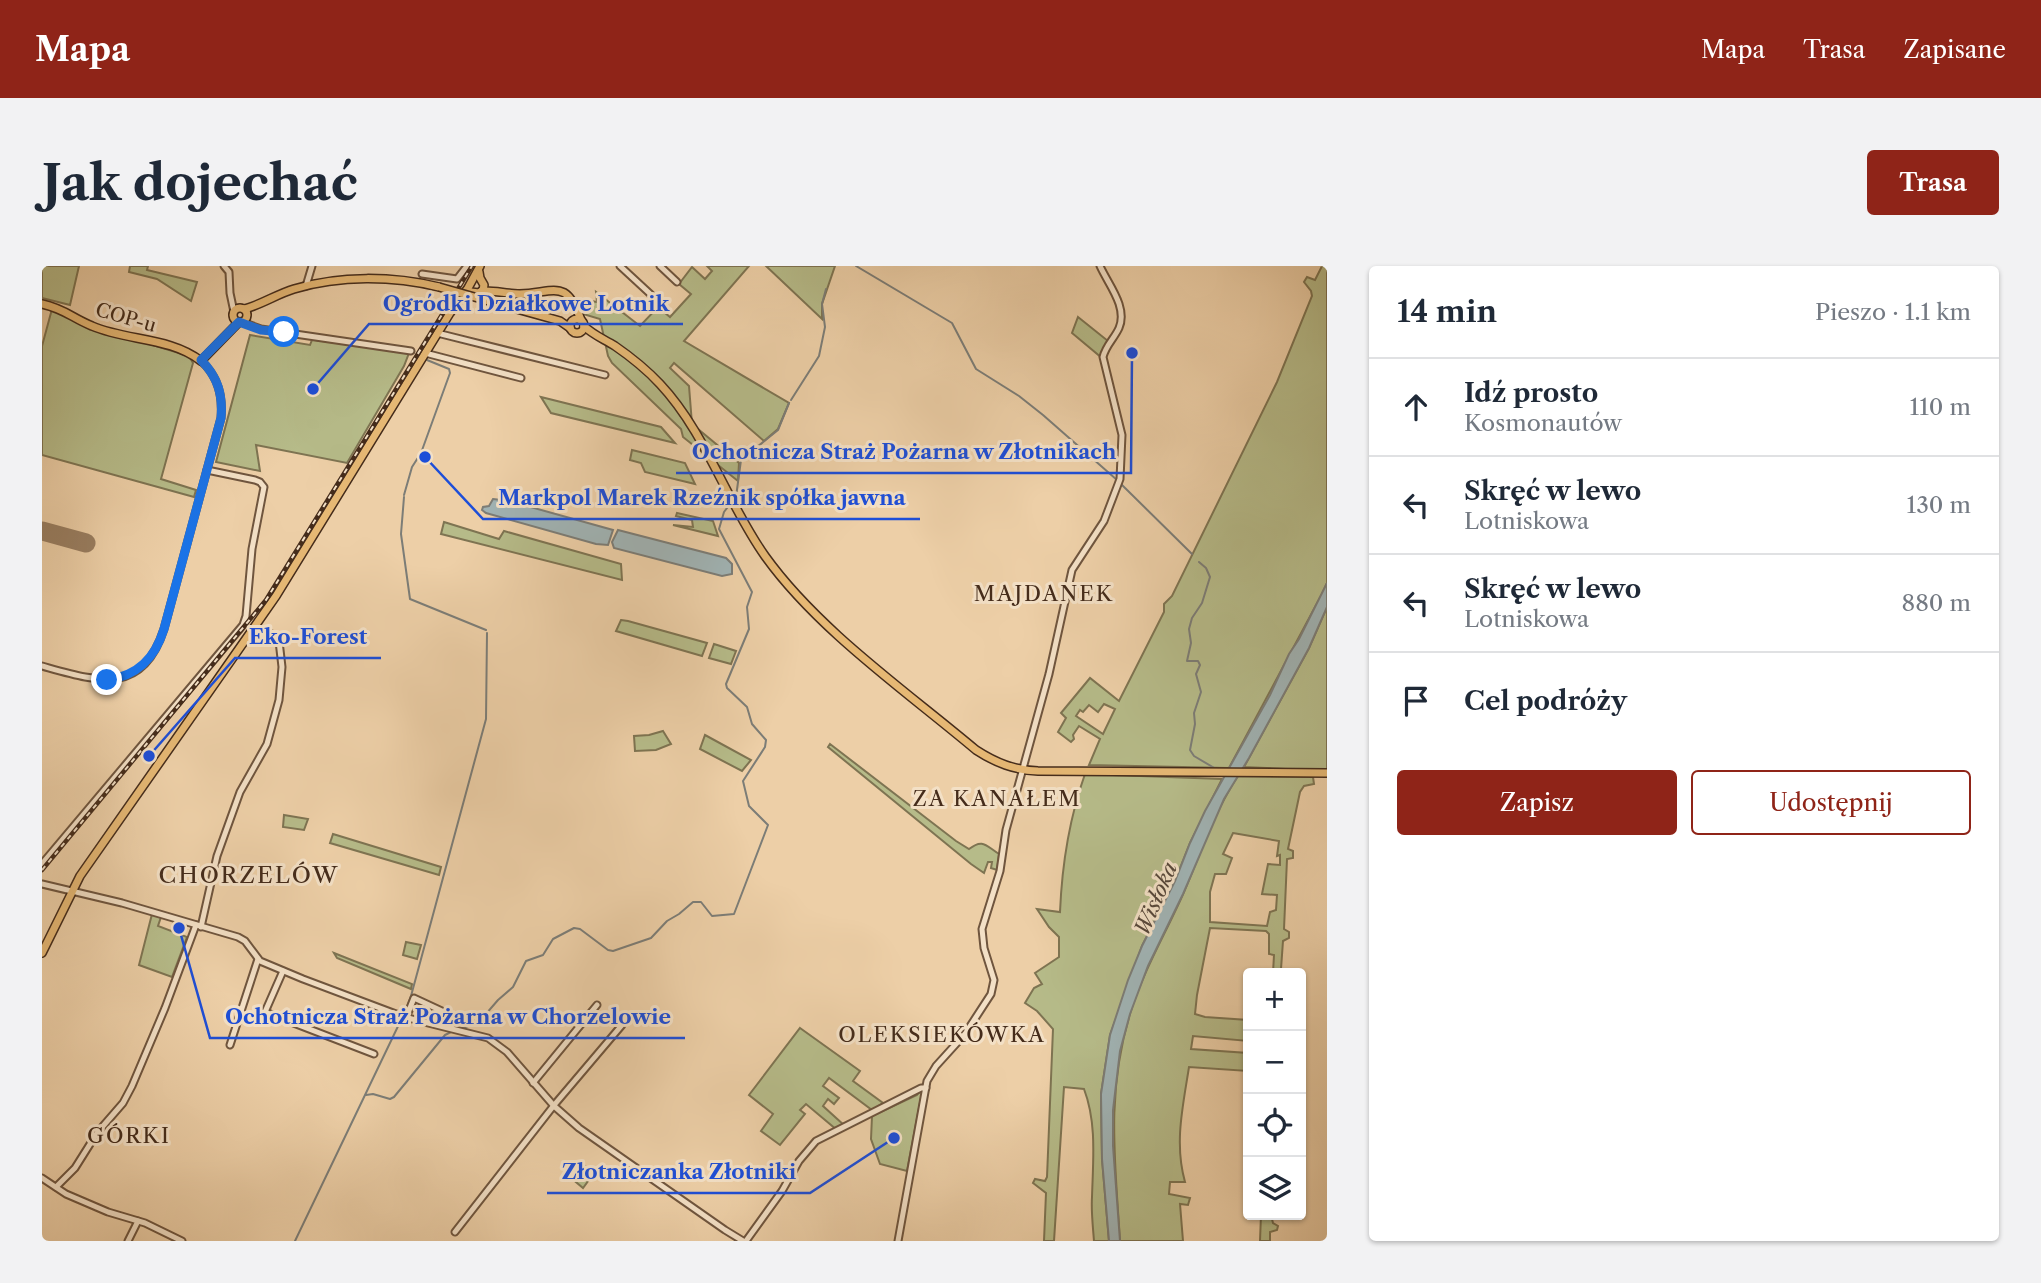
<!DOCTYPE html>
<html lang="pl">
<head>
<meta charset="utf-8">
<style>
	body { margin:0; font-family:"Libre Caslon Text",serif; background:#f2f2f3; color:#1f2937 }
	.controls { position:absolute; right:21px; bottom:21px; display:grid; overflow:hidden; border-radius:7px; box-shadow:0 2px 5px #0004 }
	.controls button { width:63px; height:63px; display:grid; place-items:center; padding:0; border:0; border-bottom:2px solid #e0e1e3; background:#fff; color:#1f2937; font:35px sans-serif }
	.stop { position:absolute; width:21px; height:21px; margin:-16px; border:5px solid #1a73e8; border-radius:50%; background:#fff }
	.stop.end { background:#1a73e8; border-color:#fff; box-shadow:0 2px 7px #0008 }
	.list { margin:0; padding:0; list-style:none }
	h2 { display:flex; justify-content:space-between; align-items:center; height:91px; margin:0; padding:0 28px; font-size:30px }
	h2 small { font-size:23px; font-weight:400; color:#747a83 }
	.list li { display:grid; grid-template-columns:46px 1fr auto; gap:21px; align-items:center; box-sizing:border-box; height:98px; padding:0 28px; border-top:2px solid #e0e1e3 }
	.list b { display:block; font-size:26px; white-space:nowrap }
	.list p { margin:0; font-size:23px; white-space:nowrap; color:#747a83 }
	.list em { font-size:23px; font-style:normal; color:#747a83 }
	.actions { display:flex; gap:14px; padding:21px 28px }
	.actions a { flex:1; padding:16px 0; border:2px solid #8f2418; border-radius:7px; text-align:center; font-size:24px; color:#8f2418 }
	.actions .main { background:#8f2418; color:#fff }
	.icon { flex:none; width:38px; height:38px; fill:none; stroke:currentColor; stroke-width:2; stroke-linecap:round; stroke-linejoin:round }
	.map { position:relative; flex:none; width:1285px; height:975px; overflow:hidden; border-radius:7px }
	header { display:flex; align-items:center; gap:42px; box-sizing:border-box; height:98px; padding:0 35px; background:#8f2418; color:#fff }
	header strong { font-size:33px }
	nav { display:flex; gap:38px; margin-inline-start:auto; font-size:24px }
	.intro { display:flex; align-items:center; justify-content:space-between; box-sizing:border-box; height:168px; padding:0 42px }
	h1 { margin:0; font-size:49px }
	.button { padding:18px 32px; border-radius:7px; background:#8f2418; color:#fff; font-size:24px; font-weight:700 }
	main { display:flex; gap:42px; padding:0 42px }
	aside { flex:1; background:#fff; border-radius:7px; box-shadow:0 2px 5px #0004 }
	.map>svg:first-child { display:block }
	.green { fill:#b6bb89; stroke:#7e7452; stroke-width:2; fill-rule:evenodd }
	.water { fill:#a0b3b4; stroke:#7c7d77; stroke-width:2 }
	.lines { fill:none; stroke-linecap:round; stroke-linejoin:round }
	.stream { stroke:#7c7d77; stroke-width:2 }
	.runway { stroke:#997e61; stroke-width:19 }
	.minor-casing { stroke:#6f553e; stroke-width:9 }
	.major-casing { stroke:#452c1b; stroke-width:10 }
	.minor { stroke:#f3e0c6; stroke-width:5 }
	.major { stroke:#e6b874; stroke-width:7 }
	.rail-casing { stroke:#452c1b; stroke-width:4.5 }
	.rail { stroke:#f3e0c6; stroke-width:2; stroke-dasharray:5; stroke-linecap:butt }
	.major-bridge-casing { stroke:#452c1b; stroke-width:10; stroke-linecap:butt }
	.major-bridge { stroke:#e6b874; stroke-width:7 }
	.route { stroke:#1a73e8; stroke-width:9 }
	.labels { text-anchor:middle; stroke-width:6; stroke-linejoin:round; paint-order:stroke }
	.street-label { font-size:19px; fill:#452c1b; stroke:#f3e0c6 }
	.neighbourhood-label { font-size:21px; letter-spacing:2px; fill:#452c1b; stroke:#f3e0c6 }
	.water-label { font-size:21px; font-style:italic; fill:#57473a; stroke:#f3e0c6 }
	.quarter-label { font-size:23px; letter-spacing:2px; fill:#452c1b; stroke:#f3e0c6 }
	.leader { fill:none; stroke:#1d4ed8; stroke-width:2.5 }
	.callout-dot { fill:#1d4ed8; stroke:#f3e0c6; stroke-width:2.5 }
	.callout-label { font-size:21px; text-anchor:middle; font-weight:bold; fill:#1d4ed8; stroke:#f3e0c6; stroke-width:6; stroke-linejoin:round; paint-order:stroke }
</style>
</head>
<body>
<header>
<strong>Mapa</strong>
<nav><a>Mapa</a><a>Trasa</a><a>Zapisane</a></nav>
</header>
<div class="intro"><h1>Jak dojechać</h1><a class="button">Trasa</a></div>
<main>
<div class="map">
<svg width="1285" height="975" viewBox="0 0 1285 975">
	<rect width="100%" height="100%" fill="#edcfa7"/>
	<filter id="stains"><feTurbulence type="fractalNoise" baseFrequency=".00286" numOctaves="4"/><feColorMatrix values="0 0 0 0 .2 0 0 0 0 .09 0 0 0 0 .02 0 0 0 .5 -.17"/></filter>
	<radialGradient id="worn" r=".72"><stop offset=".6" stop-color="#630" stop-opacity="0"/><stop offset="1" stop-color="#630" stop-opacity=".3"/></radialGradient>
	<g class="green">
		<path d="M0 0H37L28 39 0 32Z"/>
		<path d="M88 0H106L105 4 155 16 149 35 115 13 87 6Z"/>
		<path d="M665 0H707L642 75 747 137 736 163 722 175 632 97 628 102 647 120 650 158 697 197 696 215 641 171 639 163 570 97 566 90 558 53 541 48 537 33 555 36 554 26 598 60 616 41 628 51 649 28 637 18 650 1 663 13 670 5Z"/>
		<path d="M724 0H793L780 38V53Z"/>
		<path d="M1280 0H1285V317L1280 328 1187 502 1047 499 1058 473 1037 460 1031 469 1032 473 1029 476 1016 466 1024 452 1019 447 1048 412 1077 435 1122 346V338L1130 330 1235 116 1270 30 1269 25 1262 16 1265 11 1273 14ZM1062 438 1073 443 1061 468 1034 450 1038 444 1041 446 1047 439 1056 446Z"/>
		<path d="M10 43 94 74 147 90 151 97 119 213 154 224 152 231 0 189V80Z"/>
		<path d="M1036 51 1066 75 1060 92 1030 67Z"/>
		<path d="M208 69 268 79 270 74H273L367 87 362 100 305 197 214 179 218 205 174 196Z"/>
		<path d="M499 131 619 161 633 177 509 147Z"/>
		<path d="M590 184 643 197 653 218 603 206 599 197 588 194Z"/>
		<path d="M635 247 671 255 676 270 631 259 651 261 650 254 634 250Z"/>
		<path d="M402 256 457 273 462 265 579 298 580 314 399 268Z"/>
		<path d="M1285 341V505L1202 501 1267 382Z"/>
		<path d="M579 354 586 355 665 377 660 390 574 365Z"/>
		<path d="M672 378 694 385 689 398 667 392Z"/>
		<path d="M621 465 629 478 614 484 593 485 592 470 607 469Z"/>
		<path d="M663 469 709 494 700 505 658 483Z"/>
		<path d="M788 478 914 575 927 583C941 572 944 580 957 588L955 604 949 602 950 596H946L942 607 929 598 786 481Z"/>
		<path d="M1043 508 1180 513 1148 577 1133 615 1100 680 1068 769 1059 828 1060 893 1067 975H1052C1051 961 1049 946 1050 931 1051 895 1055 857 1042 823L1022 821 1012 975H1002L1004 927 991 917 993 913 1003 915 1005 911 1011 763 995 745 983 737 992 722 1000 718 993 707 1017 691V671L1007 661 995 643 1018 646C1020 598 1027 553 1043 508Z"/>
		<path d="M1196 510 1271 511 1272 518 1262 520 1258 526 1246 583 1251 585V592L1245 593 1242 663 1247 666V672L1241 675 1239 703 1246 707H1231L1232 689 1227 688V668L1224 665 1168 662 1155 729 1153 748 1163 751 1206 754V775L1151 770 1149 783 1206 787V805L1147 801C1141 840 1132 877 1143 916H1128L1127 928 1148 932 1146 939 1138 938 1141 975H1078C1073 894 1064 827 1088 748 1101 705 1124 667 1142 626 1159 587 1172 546 1196 510ZM1191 567 1237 575 1235 590 1238 589V599L1226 598 1220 628 1235 629 1234 644 1228 646 1225 660 1168 656V626L1173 608H1184L1190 592 1181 588Z"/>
		<path d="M242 549 266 553 262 564 241 561Z"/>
		<path d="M291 568 399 601 397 609 288 577Z"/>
		<path d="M110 648 119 651 116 660 145 671 130 711 97 699Z"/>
		<path d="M364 676 379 679 375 693 361 689Z"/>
		<path d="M292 687 370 718 369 723 295 692Z"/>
		<path d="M758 762 818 805 811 815 841 837 830 844 787 812 781 820 797 832 792 838 786 833 781 840 803 860 795 864 764 838 758 844 763 848 738 879 719 865 731 848 707 829Z"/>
		<path d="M878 825 880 826 865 905 838 898 829 873 830 850 875 829Z"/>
		<path d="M539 897 552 907 541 922 528 911Z"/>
		<path d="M1219 949H1229L1231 957 1236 960 1235 964 1228 966V975H1218Z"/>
	</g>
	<g class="water">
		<path d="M451 233 467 235 571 264 566 279 554 278 444 247 440 244 441 241 447 240Z"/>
		<path d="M576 264 684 292 690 298V308L680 310 572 282 570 276Z"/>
		<path d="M1285 317V341L1267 382 1207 492 1182 533 1141 628 1106 700 1088 748 1078 785 1071 844V880L1078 975H1067L1060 893 1059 828 1068 769 1086 714 1100 680 1133 615 1148 577 1163 545 1228 429 1247 388 1257 373Z"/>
	</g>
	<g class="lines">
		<g class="stream">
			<path d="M814 0 910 57 934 103 977 130 1001 149 1075 214"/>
			<path d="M749 134 777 90 783 61 780 38 784 23"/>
			<path d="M1079 218 1150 288"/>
			<path d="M362 229 370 201 379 187 408 107 407 103 385 94"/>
			<path d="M362 231 359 268 368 333 444 364"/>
			<path d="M694 231 699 194 736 164 747 137"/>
			<path d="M1157 296 1164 302 1168 311 1160 337 1150 352 1147 363 1149 377 1145 395H1156L1158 399 1154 408 1159 426 1152 447 1153 458 1148 484 1152 490 1174 503"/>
			<path d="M362 749 369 730 444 453 445 367"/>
			<path d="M418 763 437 756 456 734 471 721 484 695 501 689 511 673 532 662 538 663 566 684 571 685 609 672 625 655 637 648 651 636H659L670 650 692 648 726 559 707 540 701 515 723 481 724 474 710 458 705 441 685 422 684 418 707 363 705 341 710 326 677 263 682 246 688 238"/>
			<path d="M324 829 331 828 348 833 352 831 403 769 409 766"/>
			<path d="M253 975 359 754"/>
		</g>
		<path class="runway" d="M0 265 44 277"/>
		<defs>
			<g id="minor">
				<path d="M182 0 187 6 188 27 192 46"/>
				<path d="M578 0 617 36"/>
				<path d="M618 0 635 16"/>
				<path d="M380 8 415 13 425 0"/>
				<path d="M264 20 270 0"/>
				<path d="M200 56 219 63 369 85"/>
				<path d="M395 67 563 109"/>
				<path d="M383 87 479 112"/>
				<path d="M0 400C54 415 100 431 122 363L179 152C181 130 176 110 159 95"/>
				<path d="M0 598 201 359 204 350 210 283 222 221 218 216 213 214 165 204"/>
				<path d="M0 618 80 637 196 671 203 675 218 695 261 713 362 751 446 772 465 786 512 840 537 862 683 964 701 975"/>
				<path d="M159 661 175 590 198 526 225 478 237 434 240 401 237 375 234 370 213 361"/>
				<path d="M241 705 223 746 332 788"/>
				<path d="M364 752 372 732 400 745"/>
				<path d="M188 779 216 693"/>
				<path d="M491 817 555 739"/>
				<path d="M0 912 24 928 66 946 103 957 140 975"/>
				<path d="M14 921 33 902 55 867 81 837 90 820 123 742 154 659"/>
				<path d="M413 966 513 838 580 759"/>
				<path d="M86 975 96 955"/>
				<path d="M704 975 740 925 757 895 774 875 879 822H884"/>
				<path d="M856 975 885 815 894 800 923 768 949 728 952 714 942 682 940 663 958 605 964 564 1007 408 1030 304 1062 255 1078 213 1080 169 1061 91C1064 79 1072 73 1077 62 1086 41 1066 18 1058 0"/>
			</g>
			<g id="major">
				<path d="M440 25C452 24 465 28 478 28 515 26 524 13 539 54"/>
				<path d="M422 29 429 26 437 27 441 24 442 19 438 12 437 6"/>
				<path d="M443 34 518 55 528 62"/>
				<path d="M0 38C23 43 30 52 50 60 85 75 128 71 159 95L197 56"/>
				<circle cx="198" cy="49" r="7"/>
				<path d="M202 43C219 39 235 28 252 23 298 9 351 10 397 21"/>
				<circle cx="535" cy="60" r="7"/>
				<path d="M542 60C551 69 562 73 573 80 589 91 604 103 618 118 664 167 684 235 723 290 776 364 864 425 934 484 954 497 972 504 996 505L1285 507"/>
				<path d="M0 687 38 610 234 330 408 47 426 22 438 0"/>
			</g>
		</defs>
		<use href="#minor" class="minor-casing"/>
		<use href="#major" class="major-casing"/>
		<use href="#minor" class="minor"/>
		<use href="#major" class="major"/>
		<defs>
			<path id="rail" d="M0 604 224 334 430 0"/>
		</defs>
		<use href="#rail" class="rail-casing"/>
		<use href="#rail" class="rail"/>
		<defs>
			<path id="major-bridge" d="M397 21 443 34"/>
		</defs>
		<use href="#major-bridge" class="major-bridge-casing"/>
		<use href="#major-bridge" class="major-bridge"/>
	</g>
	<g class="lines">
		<path class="route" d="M65 414C96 410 113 392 122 363L179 152C181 129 176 111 159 94L197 56 219 64 242 66"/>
	</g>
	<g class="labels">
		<g class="street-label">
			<text transform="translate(84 51) rotate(16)" y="7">COP-u</text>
		</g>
		<g class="neighbourhood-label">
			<text x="1002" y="335">MAJDANEK</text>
			<text x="955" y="540">ZA KANAŁEM</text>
			<text x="900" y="776">OLEKSIEKÓWKA</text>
			<text x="87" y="877">GÓRKI</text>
		</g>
		<g class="water-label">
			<text transform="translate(1114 633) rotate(-67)" y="7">Wisłoka</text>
		</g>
		<g class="quarter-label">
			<text x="207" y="617">CHORZELÓW</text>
		</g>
	</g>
	<path class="leader" d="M271 123L327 58H641M1090 87L1089 207H634M383 191L441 253H878M107 490L193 392H339M137 662L168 772H643M852 872L768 927H505"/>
	<g class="callout-dot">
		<circle cx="271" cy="123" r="7"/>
		<circle cx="1090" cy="87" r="7"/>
		<circle cx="383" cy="191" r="7"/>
		<circle cx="107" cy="490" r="7"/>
		<circle cx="137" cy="662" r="7"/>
		<circle cx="852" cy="872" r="7"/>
	</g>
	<g class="callout-label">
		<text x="484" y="45">Ogródki Działkowe Lotnik</text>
		<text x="862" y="193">Ochotnicza Straż Pożarna w Złotnikach</text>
		<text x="660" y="239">Markpol Marek Rzeźnik spółka jawna</text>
		<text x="266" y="378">Eko-Forest</text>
		<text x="406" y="758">Ochotnicza Straż Pożarna w Chorzelowie</text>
		<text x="637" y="913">Złotniczanka Złotniki</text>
	</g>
	<rect width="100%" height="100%" filter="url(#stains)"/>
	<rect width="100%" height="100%" fill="url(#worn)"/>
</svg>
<div class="controls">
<button>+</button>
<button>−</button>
<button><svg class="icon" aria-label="locate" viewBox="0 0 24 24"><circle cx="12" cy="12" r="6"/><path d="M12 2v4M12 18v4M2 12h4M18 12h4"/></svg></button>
<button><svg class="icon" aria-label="layers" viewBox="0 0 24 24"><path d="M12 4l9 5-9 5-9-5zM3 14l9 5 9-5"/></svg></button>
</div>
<div class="stop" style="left:242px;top:66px"></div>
<div class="stop end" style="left:65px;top:414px"></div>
</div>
<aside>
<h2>14 min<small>Pieszo · 1.1 km</small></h2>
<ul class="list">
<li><svg class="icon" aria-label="ahead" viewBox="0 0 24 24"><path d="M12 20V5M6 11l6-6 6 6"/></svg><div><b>Idź prosto</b><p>Kosmonautów</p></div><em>110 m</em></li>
<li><svg class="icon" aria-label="left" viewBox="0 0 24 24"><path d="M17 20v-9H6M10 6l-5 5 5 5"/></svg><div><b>Skręć w lewo</b><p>Lotniskowa</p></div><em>130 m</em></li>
<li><svg class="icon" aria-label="left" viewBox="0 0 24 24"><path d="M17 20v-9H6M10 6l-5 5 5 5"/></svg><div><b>Skręć w lewo</b><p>Lotniskowa</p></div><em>880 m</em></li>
<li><svg class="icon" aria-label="arrive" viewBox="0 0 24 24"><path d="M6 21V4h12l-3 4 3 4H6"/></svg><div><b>Cel podróży</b></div></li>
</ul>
<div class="actions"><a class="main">Zapisz</a><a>Udostępnij</a></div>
</aside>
</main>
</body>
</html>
